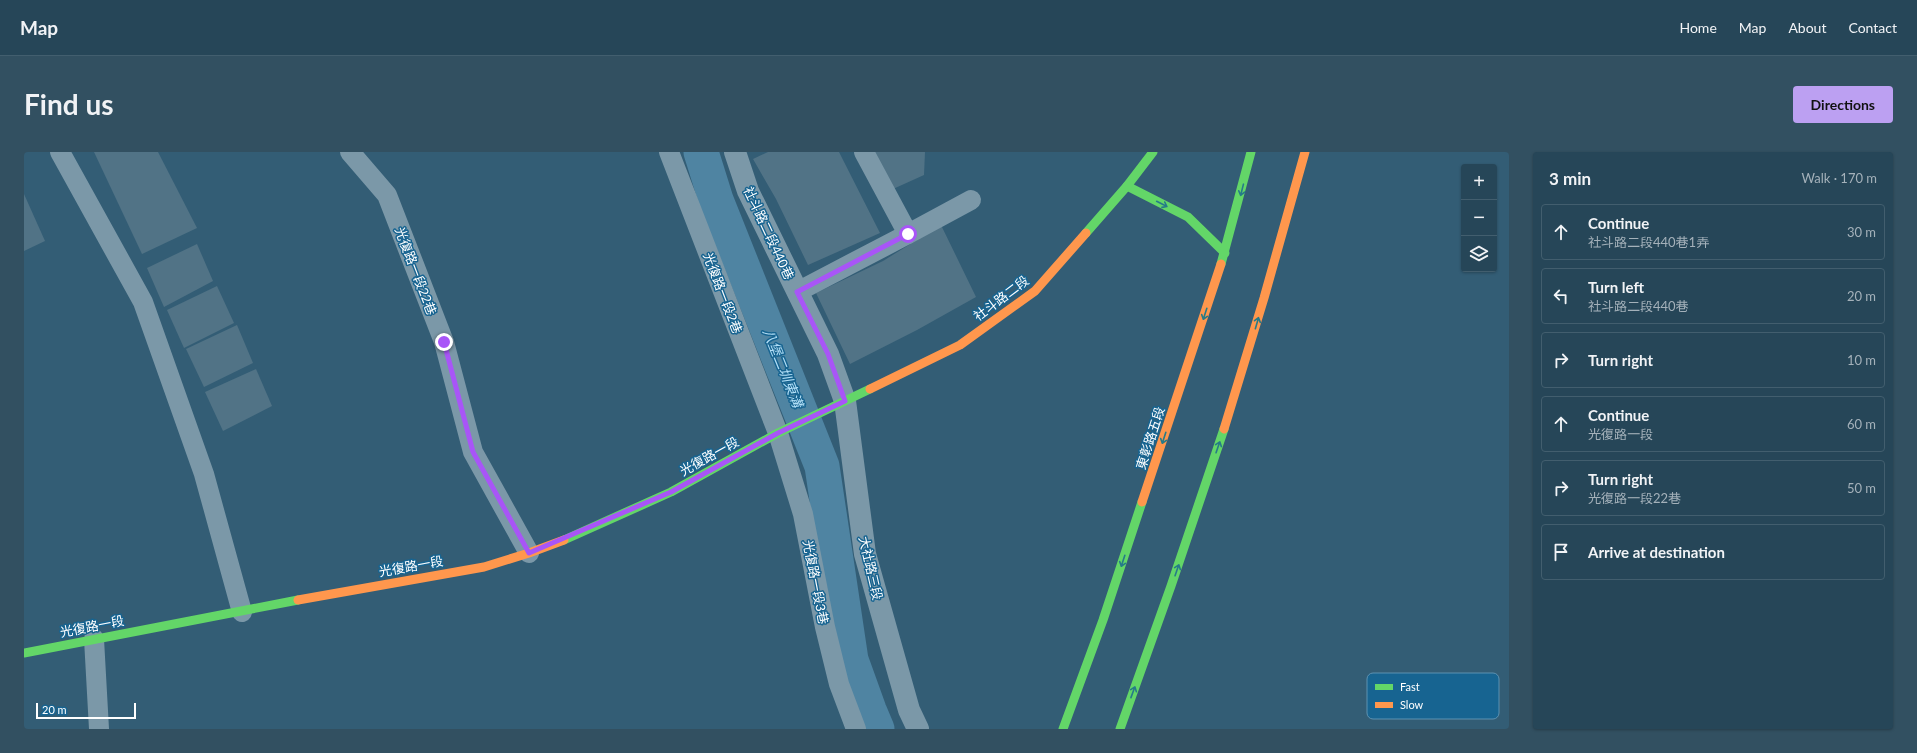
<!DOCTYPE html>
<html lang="en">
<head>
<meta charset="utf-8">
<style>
	body { margin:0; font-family:Lato,"Noto Sans TC",sans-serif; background:#325061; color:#f1f3f6 }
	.controls { position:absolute; right:12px; top:12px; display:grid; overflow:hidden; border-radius:4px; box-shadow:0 1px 3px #0004 }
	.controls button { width:36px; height:36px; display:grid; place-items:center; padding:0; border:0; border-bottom:1px solid #425e6e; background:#264658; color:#f1f3f6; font:20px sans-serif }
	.scale { position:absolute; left:12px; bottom:10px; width:100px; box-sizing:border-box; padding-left:4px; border:2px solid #fff; border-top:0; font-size:11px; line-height:14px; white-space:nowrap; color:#fff; -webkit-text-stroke:3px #176491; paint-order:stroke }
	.stop { position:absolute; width:12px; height:12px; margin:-9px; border:3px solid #a855f7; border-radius:50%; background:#fff }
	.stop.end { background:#a855f7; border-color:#fff; box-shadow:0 1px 4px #0008 }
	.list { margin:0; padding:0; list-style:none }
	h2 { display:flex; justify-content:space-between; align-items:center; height:52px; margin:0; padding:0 16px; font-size:17px }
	h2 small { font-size:13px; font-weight:400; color:#a4b1ba }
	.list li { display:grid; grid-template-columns:26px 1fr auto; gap:12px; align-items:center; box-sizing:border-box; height:56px; margin:0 8px 8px; padding:0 8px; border:1px solid #425e6e; border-radius:4px }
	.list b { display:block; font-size:15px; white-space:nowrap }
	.list p { margin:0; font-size:13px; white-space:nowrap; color:#a4b1ba }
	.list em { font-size:13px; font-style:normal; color:#a4b1ba }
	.icon { flex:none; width:22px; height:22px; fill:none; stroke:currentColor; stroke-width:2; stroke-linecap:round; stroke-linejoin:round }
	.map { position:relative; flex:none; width:1485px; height:577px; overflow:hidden; border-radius:4px }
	header { display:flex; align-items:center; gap:24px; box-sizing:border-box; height:56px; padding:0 20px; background:#264658; border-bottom:1px solid #425e6e }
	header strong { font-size:19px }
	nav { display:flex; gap:22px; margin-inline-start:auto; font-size:14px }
	.intro { display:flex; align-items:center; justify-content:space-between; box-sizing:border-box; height:96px; padding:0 24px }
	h1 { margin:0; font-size:28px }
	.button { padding:10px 18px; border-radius:4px; background:#bca0f2; color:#111; font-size:14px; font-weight:700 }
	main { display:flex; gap:24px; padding:0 24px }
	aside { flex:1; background:#264658; border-radius:4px; box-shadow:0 1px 3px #0004 }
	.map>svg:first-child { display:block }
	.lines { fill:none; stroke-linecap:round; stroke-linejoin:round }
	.canal { stroke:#4f84a2; stroke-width:35 }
	.building { fill:#517386 }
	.lane { stroke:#7b98a8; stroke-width:20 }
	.street { stroke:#7b98a8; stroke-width:22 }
	.fast { stroke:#63d668; stroke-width:9 }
	.slow { stroke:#ff974d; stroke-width:9 }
	.oneway { stroke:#267b89 }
	.route { stroke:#a855f7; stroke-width:5 }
	.labels { text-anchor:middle; stroke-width:3; stroke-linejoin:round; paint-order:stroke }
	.street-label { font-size:13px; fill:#fff; stroke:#176491 }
	.water-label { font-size:14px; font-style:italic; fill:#b2dff7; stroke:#176491 }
	.key { fill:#176491; stroke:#5d92b2; stroke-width:1 }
	.key-label { font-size:11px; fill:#fff }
</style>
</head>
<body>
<header>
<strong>Map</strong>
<nav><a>Home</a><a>Map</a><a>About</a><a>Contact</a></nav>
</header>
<div class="intro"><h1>Find us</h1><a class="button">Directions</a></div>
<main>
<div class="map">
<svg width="1485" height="577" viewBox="0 0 1485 577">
	<rect width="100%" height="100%" fill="#335d75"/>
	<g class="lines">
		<path class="canal" d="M677 0 692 48 798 314 827 508 845 558 853 577"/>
	</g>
	<g class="building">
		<path d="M70 0H134L173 76 118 102Z"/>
		<path d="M744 0H815L856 81 784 113 752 47 729 7Z"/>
		<path d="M850 0H901L900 23 869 37Z"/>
		<path d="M0 42 21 89 0 99Z"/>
		<path d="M917 73 952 145 893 178 826 212 792 141 859 109Z"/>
		<path d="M173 92 189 129 140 155 123 116Z"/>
		<path d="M193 134 210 171 160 196 143 158Z"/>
		<path d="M213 173 229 211 180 235 162 197Z"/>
		<path d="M232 217 248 254 199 279 181 240Z"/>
	</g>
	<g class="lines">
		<g class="lane">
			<path d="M36 0 119 150 180 322 218 460"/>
			<path d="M326 0 363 43 420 190 449 300 505 401"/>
			<path d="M645 0 754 281 779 362 801 475 815 532 832 577"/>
			<path d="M884 82 947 48"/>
			<path d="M773 140 884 82 840 0"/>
			<path d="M70 487 75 577"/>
		</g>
		<path class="street" d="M711 0 724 39 804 202 821 249 841 402 885 558 894 577"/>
		<g class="fast">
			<path d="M1103 34 1164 65 1201 101"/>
			<path d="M1062 81 1103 34 1129 0"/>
			<path d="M1197 112 1227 0"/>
			<path d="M540 388 647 340 754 281 846 237"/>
			<path d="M0 501 274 448"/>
			<path d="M1039 577 1079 468 1118 350"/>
			<path d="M1096 577 1147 434 1200 277"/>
		</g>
		<g class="slow">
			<path d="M846 237 936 193 1011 139 1062 81"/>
			<path d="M1200 277 1240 146 1281 0"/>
			<path d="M1118 350 1197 112"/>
			<path d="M274 448 460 415 505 401 540 388"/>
		</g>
	</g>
	<defs><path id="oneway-shaft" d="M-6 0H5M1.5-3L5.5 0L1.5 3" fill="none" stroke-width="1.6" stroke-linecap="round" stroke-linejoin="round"/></defs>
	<g class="oneway">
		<use href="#oneway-shaft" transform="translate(1218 38) rotate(104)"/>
		<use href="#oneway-shaft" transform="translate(1138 52) rotate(27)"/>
		<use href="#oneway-shaft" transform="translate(1181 162) rotate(108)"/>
		<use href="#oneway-shaft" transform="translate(1233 171) rotate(-74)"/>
		<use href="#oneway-shaft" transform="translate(1140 286) rotate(108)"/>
		<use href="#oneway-shaft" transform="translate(1194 295) rotate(-71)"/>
		<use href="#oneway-shaft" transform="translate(1099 409) rotate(108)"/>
		<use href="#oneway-shaft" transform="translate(1153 418) rotate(-71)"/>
		<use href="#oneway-shaft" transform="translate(1109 540) rotate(-70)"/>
	</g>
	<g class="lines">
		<path class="route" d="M420 190 449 300 505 401 647 340 754 281 821 249 804 202 773 140 884 82"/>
	</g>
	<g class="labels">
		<g class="street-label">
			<text transform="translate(745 81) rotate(65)" y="5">社斗路二段440巷</text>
			<text transform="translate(392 119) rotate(69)" y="5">光復路一段22巷</text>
			<text transform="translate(699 141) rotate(69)" y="5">光復路一段2巷</text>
			<text transform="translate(977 146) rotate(-37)" y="5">社斗路二段</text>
			<text transform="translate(1126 286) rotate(-72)" y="5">東彰路五段</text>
			<text transform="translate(685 304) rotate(-29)" y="5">光復路一段</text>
			<text transform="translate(387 414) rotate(-10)" y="5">光復路一段</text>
			<text transform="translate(847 416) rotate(77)" y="5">大社路三段</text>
			<text transform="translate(792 430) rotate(79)" y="5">光復路一段3巷</text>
			<text transform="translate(68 474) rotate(-11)" y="5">光復路一段</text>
		</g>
		<g class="water-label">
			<text transform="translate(759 216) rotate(68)" y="5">八堡二圳東溝</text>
		</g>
	</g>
	<rect x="1343" y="521" width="132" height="46" rx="6" class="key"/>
	<rect x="1351" y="532" width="18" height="6" fill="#63d668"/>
	<rect x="1351" y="550" width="18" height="6" fill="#ff974d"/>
	<g class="key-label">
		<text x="1376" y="539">Fast</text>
		<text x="1376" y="557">Slow</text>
	</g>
</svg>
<div class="controls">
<button>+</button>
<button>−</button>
<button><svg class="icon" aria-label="layers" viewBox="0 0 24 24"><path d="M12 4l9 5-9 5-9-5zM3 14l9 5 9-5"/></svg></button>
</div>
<div class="scale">20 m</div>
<div class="stop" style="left:884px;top:82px"></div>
<div class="stop end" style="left:420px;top:190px"></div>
</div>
<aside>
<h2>3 min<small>Walk · 170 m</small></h2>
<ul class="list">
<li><svg class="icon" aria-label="ahead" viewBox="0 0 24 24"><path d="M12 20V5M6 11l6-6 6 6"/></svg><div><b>Continue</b><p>社斗路二段440巷1弄</p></div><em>30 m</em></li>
<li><svg class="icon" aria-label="left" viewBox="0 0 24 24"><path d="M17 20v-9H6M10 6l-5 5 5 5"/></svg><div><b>Turn left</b><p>社斗路二段440巷</p></div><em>20 m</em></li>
<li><svg class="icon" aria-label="right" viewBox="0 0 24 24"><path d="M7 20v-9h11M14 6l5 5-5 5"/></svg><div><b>Turn right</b></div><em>10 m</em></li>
<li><svg class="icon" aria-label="ahead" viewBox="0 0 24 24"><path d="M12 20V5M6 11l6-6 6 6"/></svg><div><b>Continue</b><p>光復路一段</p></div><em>60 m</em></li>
<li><svg class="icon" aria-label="right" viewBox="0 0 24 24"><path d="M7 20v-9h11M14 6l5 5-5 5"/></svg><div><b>Turn right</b><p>光復路一段22巷</p></div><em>50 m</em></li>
<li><svg class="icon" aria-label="arrive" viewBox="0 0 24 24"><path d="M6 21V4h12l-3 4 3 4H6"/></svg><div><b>Arrive at destination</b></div></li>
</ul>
</aside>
</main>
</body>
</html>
